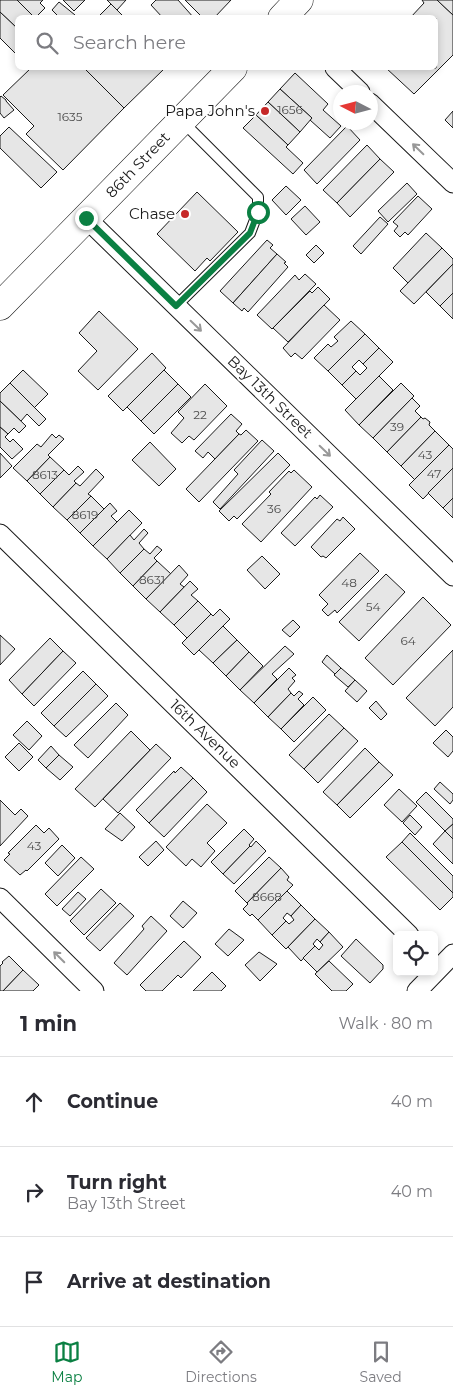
<!DOCTYPE html>
<html lang="en">
<head>
<meta charset="utf-8">
<style>
	body { margin:0; font-family:Montserrat,sans-serif; background:#f7f7f7; color:#2b2b33 }
	.controls { position:absolute; right:15px; bottom:15px; display:grid; overflow:hidden; border-radius:8px; box-shadow:0 2px 8px #0003 }
	.controls button { width:45px; height:45px; display:grid; place-items:center; padding:0; border:0; border-bottom:1px solid #e1e1e2; background:#fff; color:#2b2b33; font:25px sans-serif }
	.compass { position:absolute; left:333px; top:85px; width:45px; height:45px; border-radius:50%; background:#fff; box-shadow:0 2px 8px #0003; rotate:276deg }
	.stop { position:absolute; width:15px; height:15px; margin:-11px; border:4px solid #0b8043; border-radius:50%; background:#fff }
	.stop.end { background:#0b8043; border-color:#fff; box-shadow:0 1px 5px #0008 }
	.list { margin:0; padding:0; list-style:none }
	h2 { display:flex; justify-content:space-between; align-items:center; height:65px; margin:0; padding:0 20px; font-size:21px }
	h2 small { font-size:16px; font-weight:400; color:#7c7c81 }
	.list li { display:grid; grid-template-columns:32px 1fr auto; gap:15px; align-items:center; box-sizing:border-box; height:90px; padding:0 20px; border-top:1px solid #e1e1e2 }
	.list b { display:block; font-size:19px; white-space:nowrap }
	.list p { margin:0; font-size:16px; white-space:nowrap; color:#7c7c81 }
	.list em { font-size:16px; font-style:normal; color:#7c7c81 }
	.icon { flex:none; width:28px; height:28px; fill:none; stroke:currentColor; stroke-width:2; stroke-linecap:round; stroke-linejoin:round }
	.map { position:relative; flex:none; width:453px; height:991px; overflow:hidden }
	.search { position:absolute; background:#fff; box-shadow:0 2px 8px #0003; left:15px; right:15px; top:15px; height:55px; display:flex; align-items:center; gap:12px; box-sizing:border-box; padding:0 18px; border-radius:8px; color:#7c7c81; font-size:19px }
	.sheet { height:335px; background:#fff }
	nav { display:flex; justify-content:space-around; align-items:center; box-sizing:border-box; height:70px; border-top:1px solid #e1e1e2; background:#fff; font-size:14px; color:#7c7c81 }
	nav a { display:grid; justify-items:center; gap:2px }
	nav .on { color:#0b8043 }
	.map>svg:first-child { display:block }
	.building { fill:#e6e6e6; stroke:#1a1a1a }
	.lines { fill:none; stroke-linecap:round; stroke-linejoin:round }
	.lane-casing { stroke:#1a1a1a; stroke-width:12 }
	.street-casing { stroke:#1a1a1a; stroke-width:21 }
	.secondary-casing { stroke:#1a1a1a; stroke-width:29 }
	.lane { stroke:#fff; stroke-width:10 }
	.street { stroke:#fff; stroke-width:19 }
	.secondary { stroke:#fff; stroke-width:28 }
	.oneway { stroke:#989898 }
	.route { stroke:#0b8043; stroke-width:6 }
	.poi-dot { fill:#c62828; stroke:#fff; stroke-width:2 }
	.labels { text-anchor:middle; stroke-width:4; stroke-linejoin:round; paint-order:stroke }
	.number-label { font-size:12px; fill:#4d4d4d }
	.poi-label { font-size:15px; fill:#1a1a1a; stroke:#fff; text-anchor:end }
	.street-label { font-size:15px; fill:#1a1a1a; stroke:#fff }
</style>
</head>
<body>
<div class="map">
<svg width="453" height="991" viewBox="0 0 453 991">
	<rect width="100%" height="100%" fill="#fff"/>
	<g class="building">
		<path d="M0 0H17L35 18H18V29L0 12Z"/>
		<path d="M17 0H43L40 3 45 8 35 18Z"/>
		<path d="M63 0H85L74 11Z"/>
		<path d="M107 0H126L117 10Z"/>
		<path d="M156 0H178L194 18H163L151 5Z"/>
		<path d="M185 0H231L214 18H203Z"/>
		<path d="M422 0H437L453 15V55L414 94 386 68H436V18H410L424 3Z"/>
		<path d="M437 0H453V15Z"/>
		<path d="M59 2 75 15 73 18H60L52 10Z"/>
		<path d="M111 4 125 18H97Z"/>
		<path d="M0 12 18 29V51L15 53 0 38Z"/>
		<path d="M31 68H84L124 108 63 170 26 134 34 126 3 95Z"/>
		<path d="M84 68H165L124 108Z"/>
		<path d="M295 73 328 104 323 110 341 126 330 138 310 120 312 118 280 89Z"/>
		<path d="M280 89 312 118 300 132 268 102Z"/>
		<path d="M1 96 6 100V101L14 110 4 118 0 113V97Z"/>
		<path d="M268 102 300 132 288 145 256 115Z"/>
		<path d="M453 111V128L445 120Z"/>
		<path d="M256 115 288 145 286 147 303 163 293 174 243 128Z"/>
		<path d="M347 126 360 140 317 184 304 170Z"/>
		<path d="M9 127 57 172 41 188 0 148V136Z"/>
		<path d="M367 145 380 159 337 203 323 190Z"/>
		<path d="M380 159 394 172 350 217 337 203Z"/>
		<path d="M407 183 417 194 388 222 378 211Z"/>
		<path d="M286 186 301 200 286 215 272 200Z"/>
		<path d="M197 192 238 232 210 261 207 258 195 271 157 234Z"/>
		<path d="M418 196 432 209 408 235 405 232 400 237 394 231 398 226 393 222Z"/>
		<path d="M305 206 320 222 306 235 291 219Z"/>
		<path d="M380 217 388 224 361 254 353 246Z"/>
		<path d="M426 233 442 248 408 283 393 268Z"/>
		<path d="M267 240 273 245 270 248 277 254 233 303 220 291Z"/>
		<path d="M316 245 324 253 314 263 306 255Z"/>
		<path d="M442 248 453 259V264L414 304 400 291Z"/>
		<path d="M277 254 286 262 284 263 288 267 248 312 244 308 242 311 233 303Z"/>
		<path d="M453 264V293L440 306 426 292Z"/>
		<path d="M305 274 316 284 272 329 257 315 295 275 299 280Z"/>
		<path d="M318 287 330 299 288 342 273 328 310 291 312 293Z"/>
		<path d="M453 293V319L440 306Z"/>
		<path d="M324 305 340 320 302 359 295 353 291 357 283 348Z"/>
		<path d="M99 311 138 349 98 390 78 371 97 351 79 333Z"/>
		<path d="M351 321 365 334 328 371 314 358 328 344 331 347 338 341 334 337Z"/>
		<path d="M365 334 379 348 363 364 359 360 352 367 356 371 342 385 328 371Z"/>
		<path d="M379 348 393 362 356 399 342 385 356 371 360 375 367 368 363 364Z"/>
		<path d="M152 353 166 368 123 411 108 396Z"/>
		<path d="M23 370 48 394 34 408 10 383Z"/>
		<path d="M164 370 178 384 141 421 127 407Z"/>
		<path d="M379 376 393 390 359 425 345 410Z"/>
		<path d="M10 383 46 419 39 426 27 414 21 421 0 401V393Z"/>
		<path d="M401 383 414 396 373 438 359 425Z"/>
		<path d="M178 384 191 397 154 434 141 421Z"/>
		<path d="M205 384 227 406 194 440 189 436 182 443 171 433 184 418 178 412Z"/>
		<path d="M412 398 420 406 415 411 421 417 387 452 373 438Z"/>
		<path d="M0 401 26 426 19 433 14 428 8 434 0 427Z"/>
		<path d="M231 414 242 424 236 431 239 434 215 459 208 452 203 458 195 451Z"/>
		<path d="M421 417 423 419 425 418 430 422 429 425 435 431 401 466 387 452Z"/>
		<path d="M0 427 8 434 5 437 10 442 13 439 23 449 12 459 0 447Z"/>
		<path d="M246 430 258 441 199 502 186 489 239 434 241 435Z"/>
		<path d="M435 431 449 445 415 480 401 466Z"/>
		<path d="M52 434 56 438 59 435 64 439 48 455 50 457 27 481 13 468 37 444 41 447Z"/>
		<path d="M262 440 274 451 220 509 213 502 238 474 234 470Z"/>
		<path d="M150 442 176 469 159 486 132 460Z"/>
		<path d="M449 445 453 449V468L423 499 409 485Z"/>
		<path d="M0 453 12 466 0 478Z"/>
		<path d="M278 453 290 465 237 519 234 516 229 521 219 511Z"/>
		<path d="M50 457 64 470 40 494 27 481Z"/>
		<path d="M78 466 84 472 74 481 76 483 53 507 40 494 64 470 69 475Z"/>
		<path d="M453 468V498L443 508 428 493Z"/>
		<path d="M96 469 104 477 88 494 91 496 67 520 53 507 76 483 80 486Z"/>
		<path d="M294 470 312 487 261 542 242 524 271 494 269 492 289 471 291 473Z"/>
		<path d="M320 495 333 507 295 546 281 533 315 497 317 499Z"/>
		<path d="M91 496 104 509 80 533 67 520Z"/>
		<path d="M453 498V518L443 508Z"/>
		<path d="M110 503 117 511 111 516 117 522 93 546 80 533Z"/>
		<path d="M129 510 142 523 107 559 93 546Z"/>
		<path d="M343 517 355 529 326 558 323 556 321 557 311 547 337 519 340 521Z"/>
		<path d="M144 529 148 533 139 543 144 549 120 573 107 559 130 535 134 540Z"/>
		<path d="M157 546 162 550 154 558 157 561 133 586 120 573 144 549 150 554Z"/>
		<path d="M360 553 379 571 337 613 335 610 328 616 322 610 328 604 319 595Z"/>
		<path d="M262 556 280 574 265 589 247 570Z"/>
		<path d="M157 561 171 574 146 599 133 586Z"/>
		<path d="M179 565 188 575 180 584 184 587 160 612 146 599Z"/>
		<path d="M386 574 405 592 359 641 339 622Z"/>
		<path d="M190 581 198 589 191 595 198 601 174 625 160 612Z"/>
		<path d="M423 597 451 625 393 685 365 658Z"/>
		<path d="M198 601 211 614 187 638 174 625Z"/>
		<path d="M220 609 230 619 194 655 182 643 211 614 213 616Z"/>
		<path d="M293 620 300 627 290 637 282 630Z"/>
		<path d="M223 626 237 640 213 663 199 650Z"/>
		<path d="M0 635 15 649 0 665Z"/>
		<path d="M50 638 63 651 22 694 9 680Z"/>
		<path d="M237 640 249 652 226 676 213 663Z"/>
		<path d="M285 646 294 654 272 674 277 679 254 703 240 690Z"/>
		<path d="M453 650V707L435 726 406 698Z"/>
		<path d="M63 651 76 663 34 706 22 694Z"/>
		<path d="M249 652 263 666 240 690 226 676Z"/>
		<path d="M327 655 341 668 335 674 322 662Z"/>
		<path d="M289 668 296 675 292 678 295 681 288 689 291 693 268 717 254 703Z"/>
		<path d="M341 668 355 680 348 687 334 675Z"/>
		<path d="M83 671 96 684 54 726 41 713Z"/>
		<path d="M355 680 367 691 357 702 345 691Z"/>
		<path d="M96 684 108 696 66 737 54 726Z"/>
		<path d="M299 691 303 694 298 699 304 705 281 729 268 717 291 693 294 696Z"/>
		<path d="M313 697 326 710 294 742 281 729Z"/>
		<path d="M376 701 387 714 381 720 369 708Z"/>
		<path d="M116 703 128 715 88 758 74 745Z"/>
		<path d="M329 714 344 728 304 769 289 755Z"/>
		<path d="M27 721 42 736 29 750 13 735Z"/>
		<path d="M344 728 358 741 318 783 304 769Z"/>
		<path d="M446 730 453 737V751L448 757 433 743Z"/>
		<path d="M131 731 150 750 95 807 75 789Z"/>
		<path d="M19 743 33 757 19 771 5 757Z"/>
		<path d="M156 744 171 758 118 813 103 799Z"/>
		<path d="M51 746 59 755 46 768 38 760Z"/>
		<path d="M365 748 379 762 337 805 323 792Z"/>
		<path d="M59 755 73 767 60 780 46 768Z"/>
		<path d="M379 762 393 775 350 818 337 805Z"/>
		<path d="M181 767 193 778 149 823 136 810 174 771 175 773Z"/>
		<path d="M193 778 207 792 164 837 149 823Z"/>
		<path d="M440 782 453 794V800L450 804 434 789Z"/>
		<path d="M399 789 417 806 402 822 384 805Z"/>
		<path d="M426 792 453 819V824L445 831 416 802Z"/>
		<path d="M0 800 15 815 21 809 28 816 0 846Z"/>
		<path d="M207 804 227 823 207 843 215 851 201 867 192 859 186 866 166 847Z"/>
		<path d="M120 813 135 827 122 841 105 829Z"/>
		<path d="M410 815 422 827 415 835 403 823Z"/>
		<path d="M453 824V839L445 831Z"/>
		<path d="M36 825 44 833 49 828 59 839 27 871 26 870 20 875 4 860 10 854 8 853Z"/>
		<path d="M244 829 254 839 249 845 250 846 223 874 211 862Z"/>
		<path d="M445 831 453 839V864L433 844Z"/>
		<path d="M410 833 453 876V893L402 842Z"/>
		<path d="M156 841 164 850 148 866 139 857Z"/>
		<path d="M256 841 266 851 234 884 223 874 250 846 251 847Z"/>
		<path d="M402 842 453 893V897L440 910 386 857Z"/>
		<path d="M62 845 75 858 58 876 45 863Z"/>
		<path d="M81 857 94 869 57 906 45 894Z"/>
		<path d="M269 857 281 868 247 903 235 891Z"/>
		<path d="M281 868 289 877 287 880 293 885 258 920 252 914 250 916 243 909 248 904 247 903Z"/>
		<path d="M101 889 116 903 84 935 70 921Z"/>
		<path d="M287 891 301 905 291 916 287 913 283 918 286 921 272 935 258 920Z"/>
		<path d="M78 892 86 899 70 916 62 909Z"/>
		<path d="M183 901 197 913 183 928 170 916Z"/>
		<path d="M120 903 134 916 100 951 86 938Z"/>
		<path d="M301 905 315 919 286 949 272 935 286 921 289 924 294 920 291 916Z"/>
		<path d="M151 916 167 931 127 975 114 963 144 929 142 926Z"/>
		<path d="M315 919 329 932 320 942 317 939 313 944 315 946 301 961 288 947Z"/>
		<path d="M229 929 244 940 228 956 215 944Z"/>
		<path d="M329 932 343 947 317 972 303 958 315 946 319 950 323 945 320 942Z"/>
		<path d="M356 939 383 965V969L370 983 341 956Z"/>
		<path d="M184 941 201 957 181 978 178 975 162 991H146L140 985Z"/>
		<path d="M259 952 277 964 260 981 245 965Z"/>
		<path d="M9 956 23 970 3 991H0V966L3 963 2 962Z"/>
		<path d="M329 961 353 984 346 991H332L315 974Z"/>
		<path d="M23 970 39 985 33 991H3Z"/>
		<path d="M212 972 226 986 221 991H193Z"/>
	</g>
	<g class="lines">
		<defs>
			<path id="lane" d="M176 306 250 233 258 212V197L182 121"/>
			<g id="street">
				<path d="M335 68 360 92"/>
				<path d="M370 103 453 183"/>
				<path d="M86 218 453 576"/>
				<path d="M0 534 409 935"/>
				<path d="M0 898 94 991"/>
				<path d="M417 991 453 954"/>
			</g>
			<g id="secondary">
				<path d="M282 18 299 0"/>
				<path d="M0 306 233 68"/>
			</g>
		</defs>
		<use href="#lane" class="lane-casing"/>
		<use href="#street" class="street-casing"/>
		<use href="#secondary" class="secondary-casing"/>
		<use href="#lane" class="lane"/>
		<use href="#street" class="street"/>
		<use href="#secondary" class="secondary"/>
	</g>
	<defs><path id="oneway-shaft" d="M-6 0H5M1.5-3L5.5 0L1.5 3" fill="none" stroke-width="1.6" stroke-linecap="round" stroke-linejoin="round" transform="scale(1.25)"/></defs>
	<g class="oneway">
		<use href="#oneway-shaft" transform="translate(418 149) rotate(-136)"/>
		<use href="#oneway-shaft" transform="translate(196 326) rotate(44)"/>
		<use href="#oneway-shaft" transform="translate(325 451) rotate(44)"/>
		<use href="#oneway-shaft" transform="translate(59 957) rotate(-135)"/>
	</g>
	<g class="lines">
		<path class="route" d="M86 218 176 306 250 233 258 212"/>
	</g>
	<g class="poi-dot">
		<circle cx="265" cy="111" r="5"/>
		<circle cx="185" cy="214" r="5"/>
	</g>
	<g class="labels">
		<g class="number-label">
			<text x="290" y="114">1656</text>
			<text x="70" y="121">1635</text>
			<text x="200" y="419">22</text>
			<text x="397" y="431">39</text>
			<text x="425" y="459">43</text>
			<text x="434" y="478">47</text>
			<text x="45" y="479">8613</text>
			<text x="274" y="513">36</text>
			<text x="85" y="519">8619</text>
			<text x="152" y="584">8631</text>
			<text x="349" y="587">48</text>
			<text x="373" y="611">54</text>
			<text x="408" y="645">64</text>
			<text x="34" y="850">43</text>
			<text x="267" y="901">8668</text>
		</g>
		<g class="poi-label">
			<text x="255" y="116">Papa John's</text>
			<text x="175" y="219">Chase</text>
		</g>
		<g class="street-label">
			<text transform="translate(138 165) rotate(-46)" y="5">86th Street</text>
			<text transform="translate(270 397) rotate(44)" y="5">Bay 13th Street</text>
			<text transform="translate(205 734) rotate(44)" y="5">16th Avenue</text>
		</g>
	</g>
</svg>
<div class="controls">
<button><svg class="icon" aria-label="locate" viewBox="0 0 24 24"><circle cx="12" cy="12" r="6"/><path d="M12 2v4M12 18v4M2 12h4M18 12h4"/></svg></button>
</div>
<svg class="compass" viewBox="-18 -18 36 36"><path d="M0-13l5 13h-10z" fill="#e53935"/><path d="M0 13l5-13h-10z" fill="#7c7c81"/></svg>
<div class="stop" style="left:258px;top:212px"></div>
<div class="stop end" style="left:86px;top:218px"></div>
<div class="search"><svg class="icon" aria-label="search" viewBox="0 0 24 24"><circle cx="10" cy="10" r="6"/><path d="M15 15l6 6"/></svg>Search here</div>
</div>
<section class="sheet">
<h2>1 min<small>Walk · 80 m</small></h2>
<ul class="list">
<li><svg class="icon" aria-label="ahead" viewBox="0 0 24 24"><path d="M12 20V5M6 11l6-6 6 6"/></svg><div><b>Continue</b></div><em>40 m</em></li>
<li><svg class="icon" aria-label="right" viewBox="0 0 24 24"><path d="M7 20v-9h11M14 6l5 5-5 5"/></svg><div><b>Turn right</b><p>Bay 13th Street</p></div><em>40 m</em></li>
<li><svg class="icon" aria-label="arrive" viewBox="0 0 24 24"><path d="M6 21V4h12l-3 4 3 4H6"/></svg><div><b>Arrive at destination</b></div></li>
</ul>
</section>
<nav>
<a class="on"><svg class="icon" aria-label="map" viewBox="0 0 24 24"><path d="M3 6l6-2 6 2 6-2v14l-6 2-6-2-6 2zM9 4v14M15 6v14"/></svg>Map</a>
<a><svg class="icon" aria-label="directions" viewBox="0 0 24 24"><path d="M12 3l9 9-9 9-9-9zM9 14v-3h6M13 9l2 2-2 2"/></svg>Directions</a>
<a><svg class="icon" aria-label="saved" viewBox="0 0 24 24"><path d="M7 4h10v16l-5-4-5 4z"/></svg>Saved</a>
</nav>
</body>
</html>
